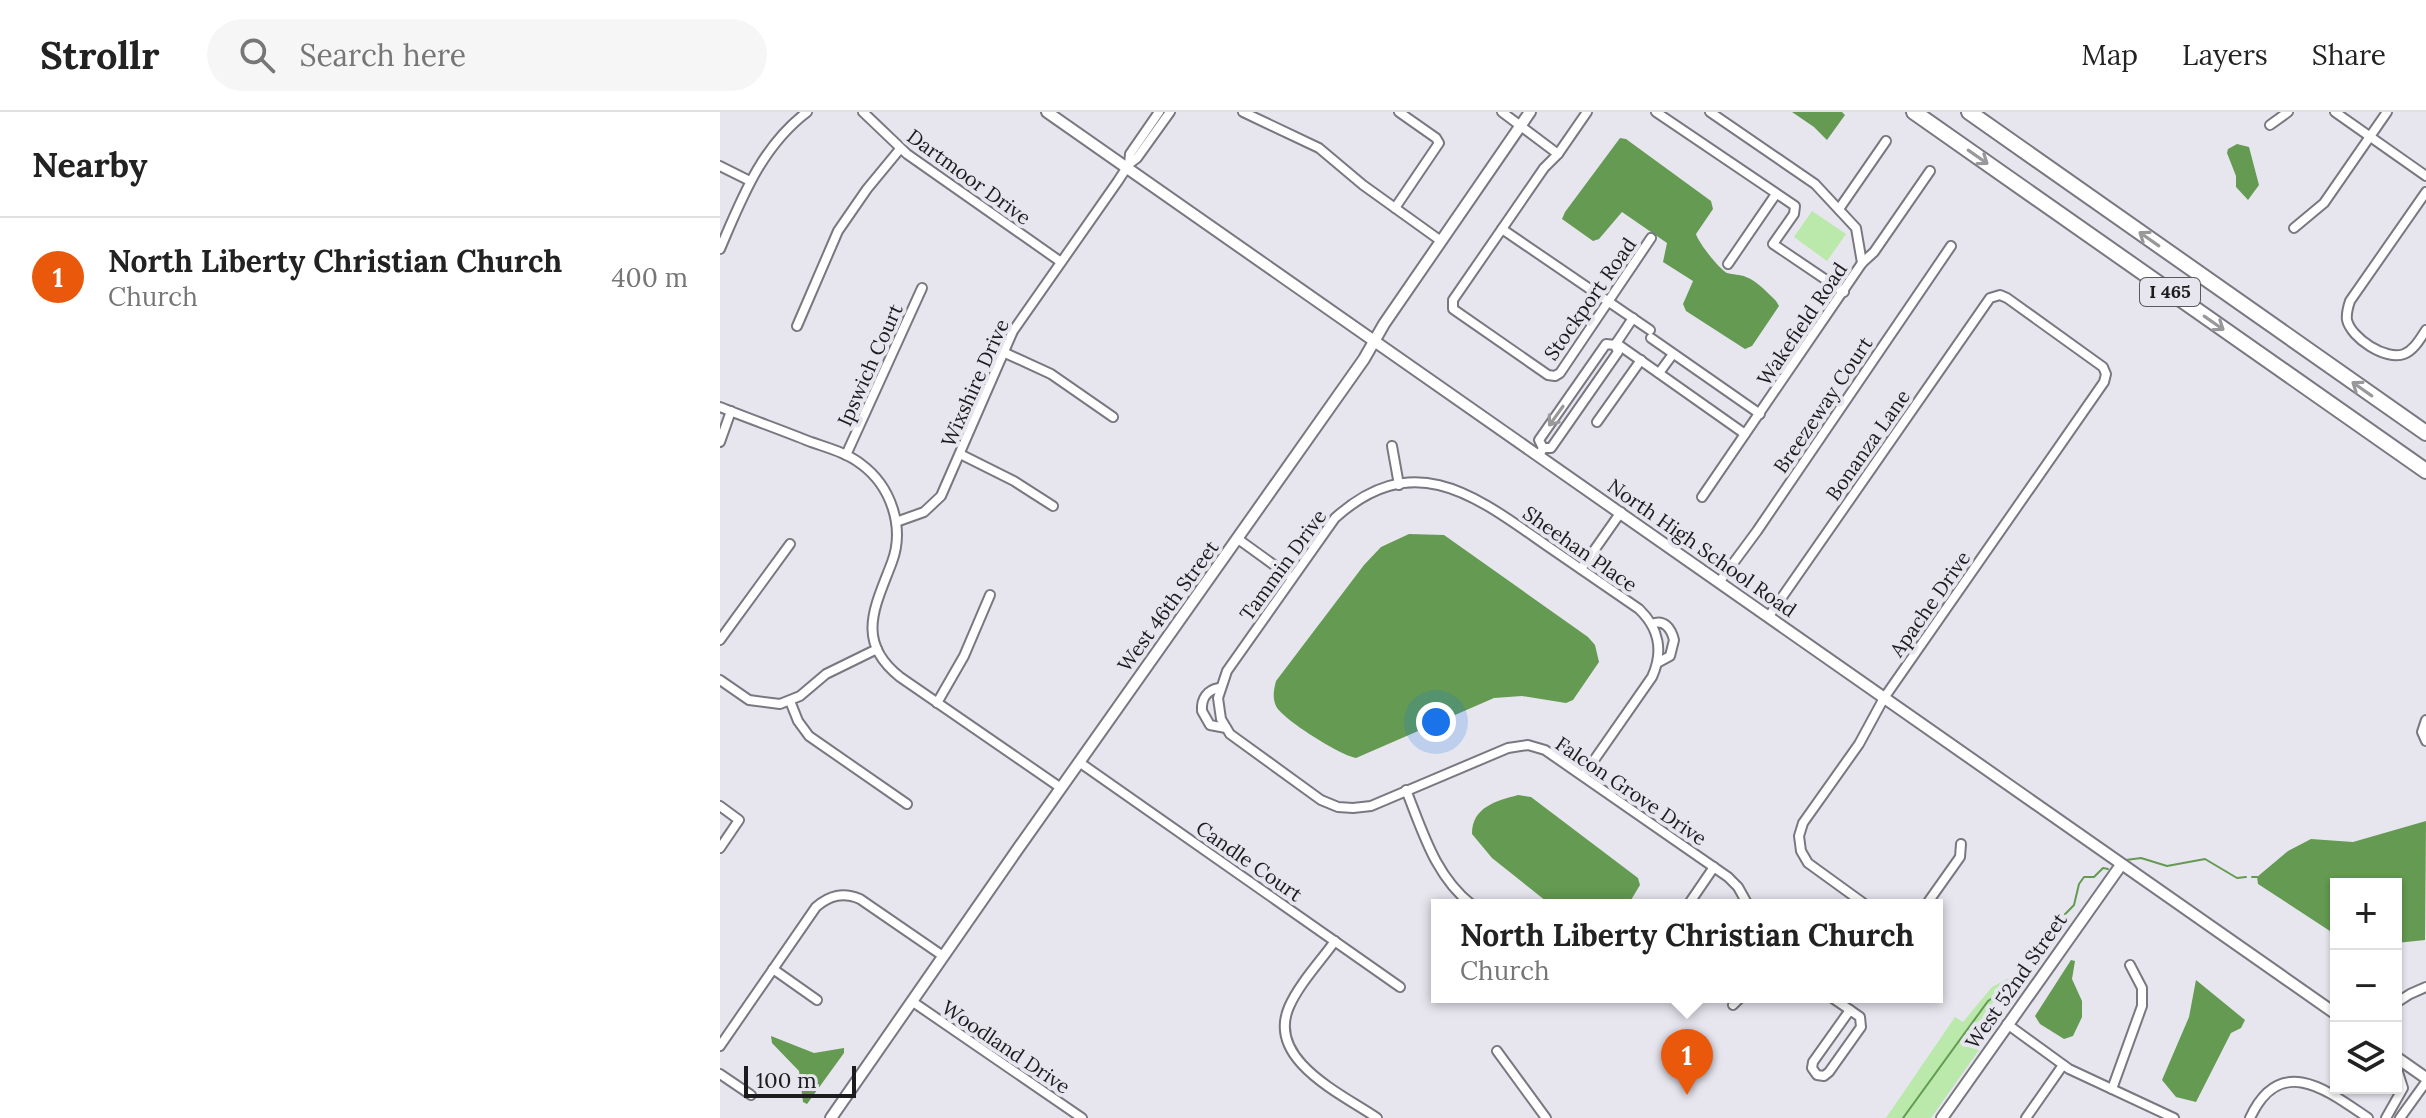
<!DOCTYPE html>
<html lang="en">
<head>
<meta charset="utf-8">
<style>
	body { margin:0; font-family:Lora,serif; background:#f6f6f6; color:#222 }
	.controls { position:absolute; right:24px; bottom:24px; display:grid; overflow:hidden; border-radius:0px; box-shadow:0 2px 6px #0004 }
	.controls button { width:72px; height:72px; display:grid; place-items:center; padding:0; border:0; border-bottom:2px solid #e0e0e0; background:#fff; color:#222; font:40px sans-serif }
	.scale { position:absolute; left:24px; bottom:20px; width:112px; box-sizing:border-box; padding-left:8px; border:4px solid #1c1b1e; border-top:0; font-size:22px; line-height:28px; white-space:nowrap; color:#1c1b1e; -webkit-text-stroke:6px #e7e6ef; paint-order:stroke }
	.you { position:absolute; left:716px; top:610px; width:28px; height:28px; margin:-20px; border:6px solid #fff; border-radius:50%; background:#1a73e8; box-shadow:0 0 0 12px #1a73e833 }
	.badge { display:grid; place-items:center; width:52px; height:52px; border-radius:50%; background:#ea580c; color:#fff; font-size:26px; font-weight:700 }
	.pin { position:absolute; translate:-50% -66px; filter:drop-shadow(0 2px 4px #0008) }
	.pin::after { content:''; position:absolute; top:42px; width:28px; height:24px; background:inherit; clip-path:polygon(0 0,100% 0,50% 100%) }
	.popup { position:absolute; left:711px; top:787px; width:512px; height:104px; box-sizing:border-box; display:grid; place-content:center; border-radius:0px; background:#fff; filter:drop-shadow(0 2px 6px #0005); font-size:26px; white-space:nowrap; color:#767676 }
	.popup b { font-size:30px; color:#222 }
	.popup::after { content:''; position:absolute; left:50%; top:100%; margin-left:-16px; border:16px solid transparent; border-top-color:#fff }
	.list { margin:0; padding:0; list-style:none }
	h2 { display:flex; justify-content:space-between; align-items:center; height:104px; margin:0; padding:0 32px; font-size:34px }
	h2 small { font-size:26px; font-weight:400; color:#767676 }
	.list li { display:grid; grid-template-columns:52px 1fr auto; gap:24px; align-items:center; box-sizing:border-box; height:120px; padding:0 32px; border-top:2px solid #e0e0e0 }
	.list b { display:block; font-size:30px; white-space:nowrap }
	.list p { margin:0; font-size:26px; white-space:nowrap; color:#767676 }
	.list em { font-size:26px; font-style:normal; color:#767676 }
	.icon { flex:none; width:44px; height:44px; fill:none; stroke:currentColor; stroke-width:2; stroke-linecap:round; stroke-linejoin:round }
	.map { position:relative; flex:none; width:1706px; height:1006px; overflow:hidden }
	header { display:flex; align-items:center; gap:48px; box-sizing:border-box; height:112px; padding:0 40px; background:#fff; border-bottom:2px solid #e0e0e0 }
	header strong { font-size:38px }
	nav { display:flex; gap:44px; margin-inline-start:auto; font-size:28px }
	.search { width:560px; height:72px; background:#f6f6f6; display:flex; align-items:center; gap:20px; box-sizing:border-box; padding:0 28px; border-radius:44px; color:#767676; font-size:30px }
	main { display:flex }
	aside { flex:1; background:#fff }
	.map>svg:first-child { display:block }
	.green { fill:#bae9ab }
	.water { fill:#649a51 }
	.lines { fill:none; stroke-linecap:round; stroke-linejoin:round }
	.stream { stroke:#649a51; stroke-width:2 }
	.minor-casing { stroke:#797880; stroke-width:12 }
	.tertiary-casing { stroke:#797880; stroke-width:14 }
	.motorway-casing { stroke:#797880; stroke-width:18 }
	.minor { stroke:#fff; stroke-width:8 }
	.tertiary { stroke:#fff; stroke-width:10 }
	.motorway { stroke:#fff; stroke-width:14 }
	.oneway { stroke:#99989a }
	.labels { text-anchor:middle; stroke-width:8; stroke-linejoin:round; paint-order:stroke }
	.shield { fill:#e7e6ef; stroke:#59585d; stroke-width:2 }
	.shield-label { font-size:18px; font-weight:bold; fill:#1c1b1e }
	.street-label { font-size:20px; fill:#1c1b1e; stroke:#e7e6ef }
</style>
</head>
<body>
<header>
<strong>Strollr</strong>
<div class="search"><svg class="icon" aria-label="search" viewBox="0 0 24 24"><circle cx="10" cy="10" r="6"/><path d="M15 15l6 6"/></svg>Search here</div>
<nav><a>Map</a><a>Layers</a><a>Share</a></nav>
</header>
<main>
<aside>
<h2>Nearby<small></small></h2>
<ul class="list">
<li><span class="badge">1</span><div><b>North Liberty Christian Church</b><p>Church</p></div><em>400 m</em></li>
</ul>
</aside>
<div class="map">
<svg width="1706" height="1006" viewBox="0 0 1706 1006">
	<rect width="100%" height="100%" fill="#e7e6ef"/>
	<g class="green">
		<path d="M1092 99 1126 122 1107 149 1074 125Z"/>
		<path d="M1289 866 1269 903 1264 931 1211 1006H1166L1235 905 1243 910 1272 875Z"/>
	</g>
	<g class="water">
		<path d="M1072 0H1122L1125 3 1107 28 1094 15Z"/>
		<path d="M900 26 906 27 991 89 993 97 976 122C978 130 999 157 1007 161 1013 163 1020 162 1026 165 1037 169 1048 181 1056 189L1059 194 1032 234 1025 237 966 199 963 192 973 169 943 150 947 131 902 100 879 127 873 129 842 107 845 100Z"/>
		<path d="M1517 32 1529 35 1539 73 1528 88 1516 75V64L1507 41 1508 37Z"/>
		<path d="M689 422 724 423 868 525 875 533 879 550 853 588 846 591 802 584 774 586 636 646C620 643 562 607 556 594 552 585 554 577 556 569L644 453 661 435Z"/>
		<path d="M798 683 811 685 918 766 920 773 908 793H831L772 746 752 722C752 695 776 689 798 683Z"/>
		<path d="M1706 709 1705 828 1676 831V772H1616V823L1538 772 1537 765 1568 739 1591 727 1633 730Z"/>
		<path d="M1351 848 1355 849 1352 867 1362 889V905L1353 924 1344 927 1320 912 1315 904Z"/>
		<path d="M1476 868 1525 908 1521 916 1511 921 1476 990 1456 985 1442 968 1469 905Z"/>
		<path d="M51 924 94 941 124 936V941L87 992 83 990 79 959 52 931Z"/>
	</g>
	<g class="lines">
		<g class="stream">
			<path d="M1406 748 1421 746 1447 754 1485 747 1517 766 1526 765"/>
			<path d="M1532 765H1537"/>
			<path d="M1183 1006 1268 889 1300 868 1312 855 1326 822 1354 793 1359 772 1364 765H1374L1383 756 1388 757"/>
		</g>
		<defs>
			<g id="minor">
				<path d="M143 0 187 42 341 150"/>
				<path d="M523 0 599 36 643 73 721 129"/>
				<path d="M782 0 838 42"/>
				<path d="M867 0 838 42 824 56 733 188V197L828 263 835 264 840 261 931 126"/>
				<path d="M936 0 1075 94 1074 102 1053 132 1124 180"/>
				<path d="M990 0 1095 72 1136 116 1142 151"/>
				<path d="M1615 0 1706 64"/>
				<path d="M1550 13 1568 0"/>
				<path d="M409 52 417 46 450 0"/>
				<path d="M0 54 30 69"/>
				<path d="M1706 80 1630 189C1628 195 1626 201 1627 208 1631 226 1666 249 1684 242 1694 238 1700 227 1706 218"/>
				<path d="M675 96 719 31 716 26 679 0"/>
				<path d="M1119 97 1166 29"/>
				<path d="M1574 116 1604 91 1667 0"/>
				<path d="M782 117 930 218"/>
				<path d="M0 137C22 86 41 35 87 0"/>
				<path d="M1008 152 1056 82"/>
				<path d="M77 214 118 119 147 77 180 37"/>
				<path d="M931 226 1040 302"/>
				<path d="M896 231 1025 322"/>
				<path d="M283 240 331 262 393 305"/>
				<path d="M939 261 953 242"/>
				<path d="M0 295C30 307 61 318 91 330 108 336 127 341 141 352 171 374 185 415 172 450 156 493 134 529 180 565L341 676"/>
				<path d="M877 310 921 248"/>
				<path d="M0 330 11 299"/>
				<path d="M672 334 679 373"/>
				<path d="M823 336 819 328 886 232 895 233 913 206"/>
				<path d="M821 340 823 336H831L898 240 895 233"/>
				<path d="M240 342 294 369 333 394"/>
				<path d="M126 343 202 176"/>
				<path d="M982 385 1142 151 1154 140 1210 59"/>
				<path d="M176 410 204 400 221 384 293 219 398 69 409 52 410 42 439 0"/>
				<path d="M518 427 572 466"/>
				<path d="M861 457 901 400"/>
				<path d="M1000 469 1037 419 1231 134"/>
				<path d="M1049 504 1270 186 1280 183 1287 186 1383 255 1386 262 1384 270 1164 586 1139 632 1083 711 1079 724 1081 739 1088 751 1146 793"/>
				<path d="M932 512C944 507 951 516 954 528L950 544 939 550"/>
				<path d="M0 528 70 432"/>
				<path d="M0 568 29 588 60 592 80 584 106 562 157 537"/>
				<path d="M499 576C487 578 481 587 482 599L490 613 506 616"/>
				<path d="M70 589 78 609 89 624 187 692"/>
				<path d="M217 591 244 544 270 483"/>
				<path d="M1706 608 1702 620 1706 629"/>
				<path d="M359 650 680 875"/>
				<path d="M863 664 932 565C943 541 940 517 919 497 887 475 855 453 823 431 753 382 693 336 615 406L507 559 498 586 501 607 510 622 601 688 618 695 633 696 651 694 788 636 808 633 825 638 1008 765 1018 775 1028 793"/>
				<path d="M686 678C703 720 715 764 752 793"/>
				<path d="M0 694 19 708 0 736"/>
				<path d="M968 793 994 755"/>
				<path d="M1206 793 1240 745 1241 732"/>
				<path d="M615 829C600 850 579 872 569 895 546 948 622 982 657 1006"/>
				<path d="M53 857 97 888"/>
				<path d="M1111 885 1130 898"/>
				<path d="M193 890 362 1006"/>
				<path d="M1676 891 1690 882 1706 875"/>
				<path d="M1013 893 1021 885"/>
				<path d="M1130 898 1140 905 1141 915 1109 960 1104 964 1097 963 1092 956 1093 950Z"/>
				<path d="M1287 912 1349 957 1454 1006"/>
				<path d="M0 934 96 795C110 783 123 780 140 787L223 844"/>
				<path d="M777 939 826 1006"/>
				<path d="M0 962 31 983"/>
				<path d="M1392 977 1422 894V876L1410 853"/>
				<path d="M1306 1006 1343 953"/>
				<path d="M1530 1006C1560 941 1607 978 1648 1006"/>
				<path d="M1666 1006 1683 976 1676 954"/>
				<path d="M1680 1006 1706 970"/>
			</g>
			<g id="tertiary">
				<path d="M327 0 1616 902"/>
				<path d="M1676 945 1706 966"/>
				<path d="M111 1006 295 741 644 247 664 212 810 0"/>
				<path d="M1222 1006 1401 753"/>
			</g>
			<g id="motorway">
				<path d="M1194 0 1706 359"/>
				<path d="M1249 0 1706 321"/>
			</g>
		</defs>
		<use href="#minor" class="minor-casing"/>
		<use href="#tertiary" class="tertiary-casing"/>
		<use href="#motorway" class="motorway-casing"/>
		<use href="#minor" class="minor"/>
		<use href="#tertiary" class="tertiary"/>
		<use href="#motorway" class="motorway"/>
	</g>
	<defs><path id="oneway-shaft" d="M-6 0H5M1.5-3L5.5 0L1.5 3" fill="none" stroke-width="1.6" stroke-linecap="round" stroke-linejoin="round" transform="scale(2)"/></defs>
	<g class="oneway">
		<use href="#oneway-shaft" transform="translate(1258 45) rotate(35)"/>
		<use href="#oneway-shaft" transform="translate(1429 127) rotate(-145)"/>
		<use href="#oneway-shaft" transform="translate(1494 211) rotate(35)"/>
		<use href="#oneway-shaft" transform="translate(1642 277) rotate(-145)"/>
		<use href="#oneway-shaft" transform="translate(836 304) rotate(126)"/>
	</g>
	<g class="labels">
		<rect class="shield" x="1420" y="166" width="60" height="28" rx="6"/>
		<g class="shield-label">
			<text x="1450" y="186">I 465</text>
		</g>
		<g class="street-label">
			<text transform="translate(249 65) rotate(36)" y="7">Dartmoor Drive</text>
			<text transform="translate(870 187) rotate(-55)" y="7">Stockport Road</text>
			<text transform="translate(1082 212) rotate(-56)" y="7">Wakefield Road</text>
			<text transform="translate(150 253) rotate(-66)" y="7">Ipswich Court</text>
			<text transform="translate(255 271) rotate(-66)" y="7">Wixshire Drive</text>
			<text transform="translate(1103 293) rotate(-56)" y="7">Breezeway Court</text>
			<text transform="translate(1148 333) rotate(-55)" y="7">Bonanza Lane</text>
			<text transform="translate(982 436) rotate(35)" y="7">North High School Road</text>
			<text transform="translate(860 437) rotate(35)" y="7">Sheehan Place</text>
			<text transform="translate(563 453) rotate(-54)" y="7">Tammin Drive</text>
			<text transform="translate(1210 492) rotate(-55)" y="7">Apache Drive</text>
			<text transform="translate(448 494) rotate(-54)" y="7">West 46th Street</text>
			<text transform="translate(911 679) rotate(34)" y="7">Falcon Grove Drive</text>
			<text transform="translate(529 749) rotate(35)" y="7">Candle Court</text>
			<text transform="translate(1296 869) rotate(-55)" y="7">West 52nd Street</text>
			<text transform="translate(286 935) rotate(34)" y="7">Woodland Drive</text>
		</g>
	</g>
</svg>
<div class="controls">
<button>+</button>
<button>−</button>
<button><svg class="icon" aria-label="layers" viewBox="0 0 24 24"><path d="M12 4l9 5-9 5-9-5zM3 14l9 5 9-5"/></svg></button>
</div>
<div class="scale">100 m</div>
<div class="you"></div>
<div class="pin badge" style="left:967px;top:983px">1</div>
<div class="popup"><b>North Liberty Christian Church</b>Church</div>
</div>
</main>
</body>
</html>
